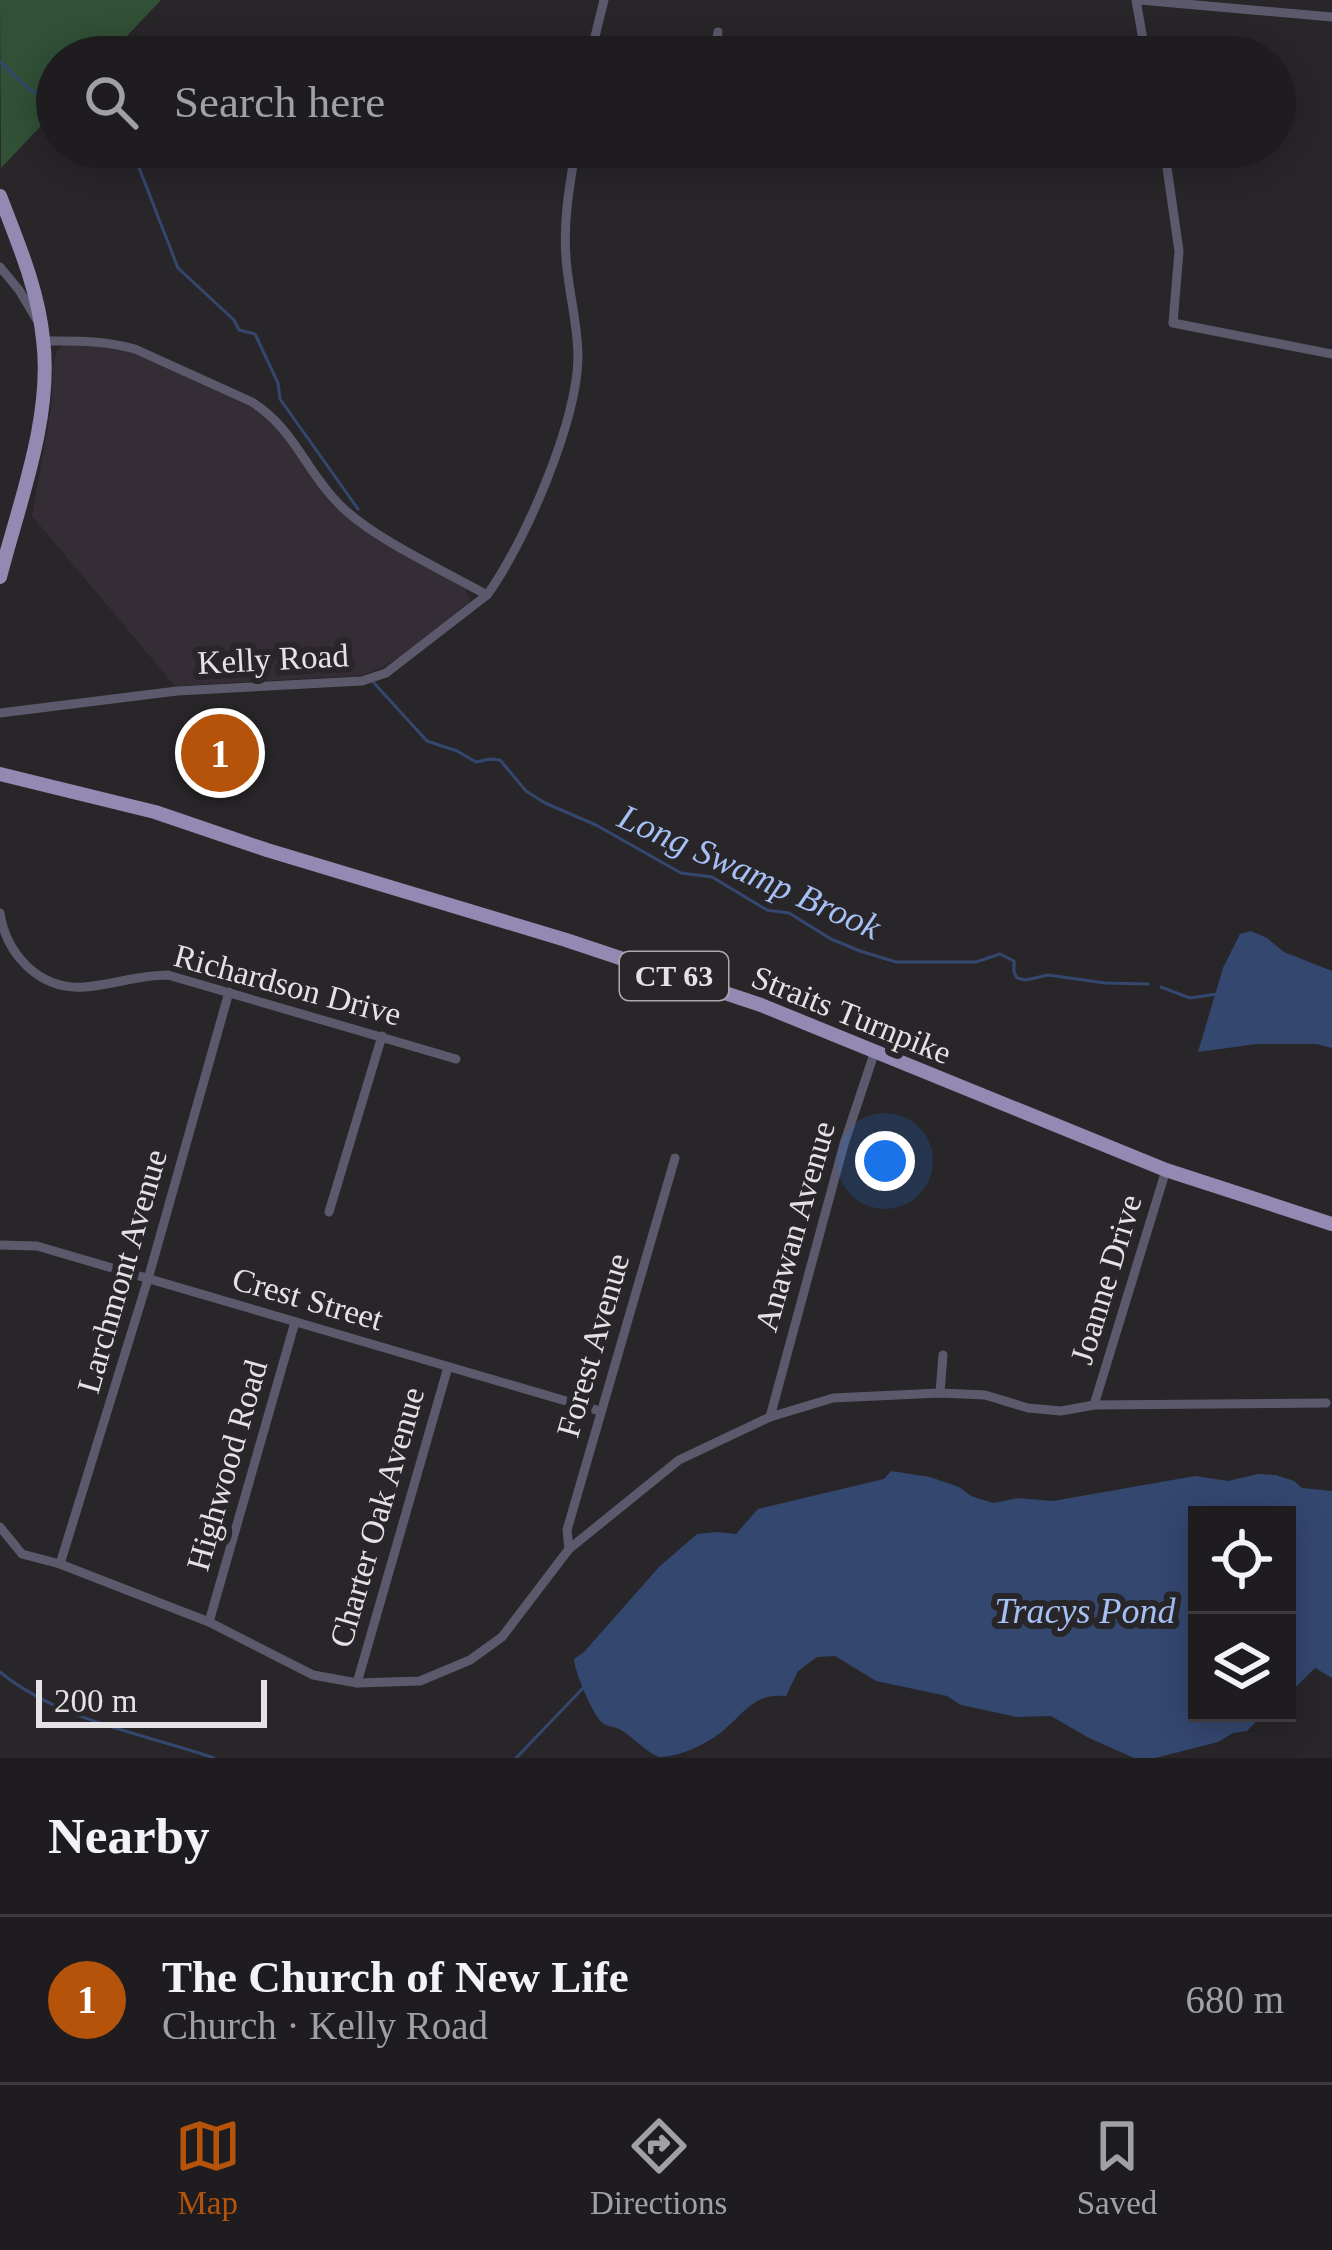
<!DOCTYPE html>
<html lang="en">
<head>
<meta charset="utf-8">
<style>
	body { margin:0; font-family:"Times New Roman",serif; background:#2c292c; color:#f1f3f6 }
	.controls { position:absolute; right:36px; bottom:36px; display:grid; overflow:hidden; border-radius:0px; box-shadow:0 6px 30px #0003 }
	.controls button { width:108px; height:108px; display:grid; place-items:center; padding:0; border:0; border-bottom:3px solid #3c3a3d; background:#1f1c1f; color:#f1f3f6; font:60px sans-serif }
	.scale { position:absolute; left:36px; bottom:30px; width:231px; box-sizing:border-box; padding-left:12px; border:6px solid #e5e2e5; border-top:0; font-size:33px; line-height:42px; white-space:nowrap; color:#e5e2e5; -webkit-text-stroke:9px #292629; paint-order:stroke }
	.you { position:absolute; left:885px; top:1161px; width:42px; height:42px; margin:-30px; border:9px solid #fff; border-radius:50%; background:#1a73e8; box-shadow:0 0 0 18px #1a73e833 }
	.badge { display:grid; place-items:center; width:78px; height:78px; border-radius:50%; background:#b45309; color:#fff; font-size:39px; font-weight:700 }
	.pin { position:absolute; translate:-50% -50%; border:6px solid #fff; box-shadow:0 3px 12px #0006 }
	.list { margin:0; padding:0; list-style:none }
	h2 { display:flex; justify-content:space-between; align-items:center; height:156px; margin:0; padding:0 48px; font-size:51px }
	h2 small { font-size:39px; font-weight:400; color:#a1a1a4 }
	.list li { display:grid; grid-template-columns:78px 1fr auto; gap:36px; align-items:center; box-sizing:border-box; height:168px; padding:0 48px; border-top:3px solid #3c3a3d }
	.list b { display:block; font-size:45px; white-space:nowrap }
	.list p { margin:0; font-size:39px; white-space:nowrap; color:#a1a1a4 }
	.list em { font-size:39px; font-style:normal; color:#a1a1a4 }
	.icon { flex:none; width:66px; height:66px; fill:none; stroke:currentColor; stroke-width:2; stroke-linecap:round; stroke-linejoin:round }
	.map { position:relative; flex:none; width:1332px; height:1758px; overflow:hidden }
	.search { position:absolute; background:#1f1c1f; box-shadow:0 6px 30px #0003; left:36px; right:36px; top:36px; height:132px; display:flex; align-items:center; gap:30px; box-sizing:border-box; padding:0 42px; border-radius:66px; color:#a1a1a4; font-size:45px }
	.sheet { height:324px; background:#1f1c1f }
	nav { display:flex; justify-content:space-around; align-items:center; box-sizing:border-box; height:168px; border-top:3px solid #3c3a3d; background:#1f1c1f; font-size:33px; color:#a1a1a4 }
	nav a { display:grid; justify-items:center; gap:6px }
	nav .on { color:#b45309 }
	.map>svg:first-child { display:block }
	.built { fill:#352d35 }
	.green { fill:#315036 }
	.water { fill:#34476f }
	.lines { fill:none; stroke-linecap:round; stroke-linejoin:round }
	.stream { stroke:#34476f; stroke-width:3 }
	.street { stroke:#5d596d; stroke-width:9 }
	.primary { stroke:#938ab3; stroke-width:14 }
	.labels { text-anchor:middle; stroke-width:12; stroke-linejoin:round; paint-order:stroke }
	.shield { fill:#292629; stroke:#adaaad; stroke-width:3 }
	.shield-label { font-size:30px; font-weight:bold; fill:#e5e2e5 }
	.street-label { font-size:33px; fill:#e5e2e5; stroke:#292629 }
	.water-label { font-size:36px; font-style:italic; fill:#a5c0f5; stroke:#292629 }
</style>
</head>
<body>
<div class="map">
<svg width="1332" height="1758" viewBox="0 0 1332 1758">
	<rect width="100%" height="100%" fill="#292629"/>
	<path class="built" d="M80 345 120 349 139 355 254 408 270 419 291 442 331 504 373 535 466 589 470 601 468 606 398 658 383 667 363 675 175 686 32 516 51 409 54 359 57 351 63 346Z"/>
	<path class="green" d="M0 0H161L107 57H57V109L1 168Z"/>
	<g class="water">
		<path d="M1251 931 1267 938 1284 952 1332 971V1048L1316 1044H1257L1198 1052 1223 968 1240 934Z"/>
		<path d="M891 1471 930 1477 959 1487 971 1496 993 1503 1018 1498 1053 1501 1195 1476 1228 1481 1258 1474 1276 1475 1294 1481 1302 1488 1332 1491V1678L1315 1668 1297 1686 1287 1690V1515H1197V1713H1264L1247 1731 1233 1733 1218 1742 1155 1758H1134L1089 1738 1051 1716 1017 1717 961 1705 947 1696 876 1681 835 1656 817 1657 798 1671 786 1696C755 1693 746 1711 725 1729 711 1742 678 1758 659 1757 645 1751 634 1738 621 1730 616 1727 609 1727 604 1724 594 1719 574 1670 574 1659L584 1652 659 1567 697 1534 717 1532 736 1534 758 1509 884 1479Z"/>
	</g>
	<g class="lines">
		<g class="stream">
			<path d="M0 62C23 82 25 92 57 101"/>
			<path d="M131 147 178 268 234 320 239 330 255 334 278 383 280 399 358 509"/>
			<path d="M374 683 427 741 457 751 476 762 490 759 500 760 526 791 545 803 596 825 681 873 712 877 767 910 789 913 831 939 860 951 896 962H976L1000 954 1014 961V972L1017 978 1026 980 1048 975 1105 983 1148 984"/>
			<path d="M1161 987 1190 998 1217 994"/>
			<path d="M0 1672C60 1721 142 1733 214 1758"/>
			<path d="M516 1758 585 1686"/>
		</g>
		<g class="street">
			<path d="M1136 0 1146 57"/>
			<path d="M1140 0 1332 17"/>
			<path d="M592 46 625 57"/>
			<path d="M590 57 604 0"/>
			<path d="M714 57 718 32"/>
			<path d="M1164 147 1179 251 1173 323 1332 354"/>
			<path d="M0 267 19 290 37 320"/>
			<path d="M44 341C75 341 104 340 135 349L252 402C294 429 304 467 336 501 369 537 443 570 487 595"/>
			<path d="M0 713 177 691 362 681 386 673 487 595C525 543 577 422 578 357 578 324 568 290 566 257 563 220 570 183 576 147"/>
			<path d="M0 913C6 954 39 990 84 987 113 985 137 975 168 975L456 1059"/>
			<path d="M329 1212 382 1036"/>
			<path d="M0 1245 37 1246 600 1411"/>
			<path d="M940 1393 943 1355"/>
			<path d="M1094 1405 1166 1170"/>
			<path d="M770 1417 844 1144 875 1051"/>
			<path d="M0 1527 22 1554 60 1564 209 1622 313 1675 357 1683 420 1681 470 1660 502 1637 569 1549 679 1460 770 1417 833 1398 940 1393 985 1395 1028 1408 1061 1411 1094 1405 1326 1403"/>
			<path d="M569 1549 567 1530 675 1158"/>
			<path d="M60 1564 148 1279 229 992"/>
			<path d="M209 1622 295 1322"/>
			<path d="M357 1683 448 1367"/>
		</g>
		<g class="primary">
			<path d="M0 196C18 243 38 289 43 339 53 416 19 503 0 577"/>
			<path d="M0 774 155 812 267 850 566 940 761 1005 1166 1170 1332 1224"/>
		</g>
	</g>
	<g class="labels">
		<rect class="shield" x="620" y="952" width="108" height="48" rx="9"/>
		<g class="shield-label">
			<text x="674" y="986">CT 63</text>
		</g>
		<g class="street-label">
			<text transform="translate(273 658) rotate(-3)" y="12">Kelly Road</text>
			<text transform="translate(288 984) rotate(15)" y="12">Richardson Drive</text>
			<text transform="translate(852 1014) rotate(22)" y="12">Straits Turnpike</text>
			<text transform="translate(794 1226) rotate(-74)" y="12">Anawan Avenue</text>
			<text transform="translate(121 1271) rotate(-74)" y="12">Larchmont Avenue</text>
			<text transform="translate(1105 1279) rotate(-73)" y="12">Joanne Drive</text>
			<text transform="translate(308 1298) rotate(16)" y="12">Crest Street</text>
			<text transform="translate(592 1345) rotate(-74)" y="12">Forest Avenue</text>
			<text transform="translate(226 1465) rotate(-74)" y="12">Highwood Road</text>
			<text transform="translate(376 1517) rotate(-74)" y="12">Charter Oak Avenue</text>
		</g>
		<g class="water-label">
			<text transform="translate(750 871) rotate(24)" y="13">Long Swamp Brook</text>
			<text x="1085" y="1623">Tracys Pond</text>
		</g>
	</g>
</svg>
<div class="controls">
<button><svg class="icon" aria-label="locate" viewBox="0 0 24 24"><circle cx="12" cy="12" r="6"/><path d="M12 2v4M12 18v4M2 12h4M18 12h4"/></svg></button>
<button><svg class="icon" aria-label="layers" viewBox="0 0 24 24"><path d="M12 4l9 5-9 5-9-5zM3 14l9 5 9-5"/></svg></button>
</div>
<div class="scale">200 m</div>
<div class="you"></div>
<div class="pin badge" style="left:220px;top:753px">1</div>
<div class="search"><svg class="icon" aria-label="search" viewBox="0 0 24 24"><circle cx="10" cy="10" r="6"/><path d="M15 15l6 6"/></svg>Search here</div>
</div>
<section class="sheet">
<h2>Nearby<small></small></h2>
<ul class="list">
<li><span class="badge">1</span><div><b>The Church of New Life</b><p>Church · Kelly Road</p></div><em>680 m</em></li>
</ul>
</section>
<nav>
<a class="on"><svg class="icon" aria-label="map" viewBox="0 0 24 24"><path d="M3 6l6-2 6 2 6-2v14l-6 2-6-2-6 2zM9 4v14M15 6v14"/></svg>Map</a>
<a><svg class="icon" aria-label="directions" viewBox="0 0 24 24"><path d="M12 3l9 9-9 9-9-9zM9 14v-3h6M13 9l2 2-2 2"/></svg>Directions</a>
<a><svg class="icon" aria-label="saved" viewBox="0 0 24 24"><path d="M7 4h10v16l-5-4-5 4z"/></svg>Saved</a>
</nav>
</body>
</html>
